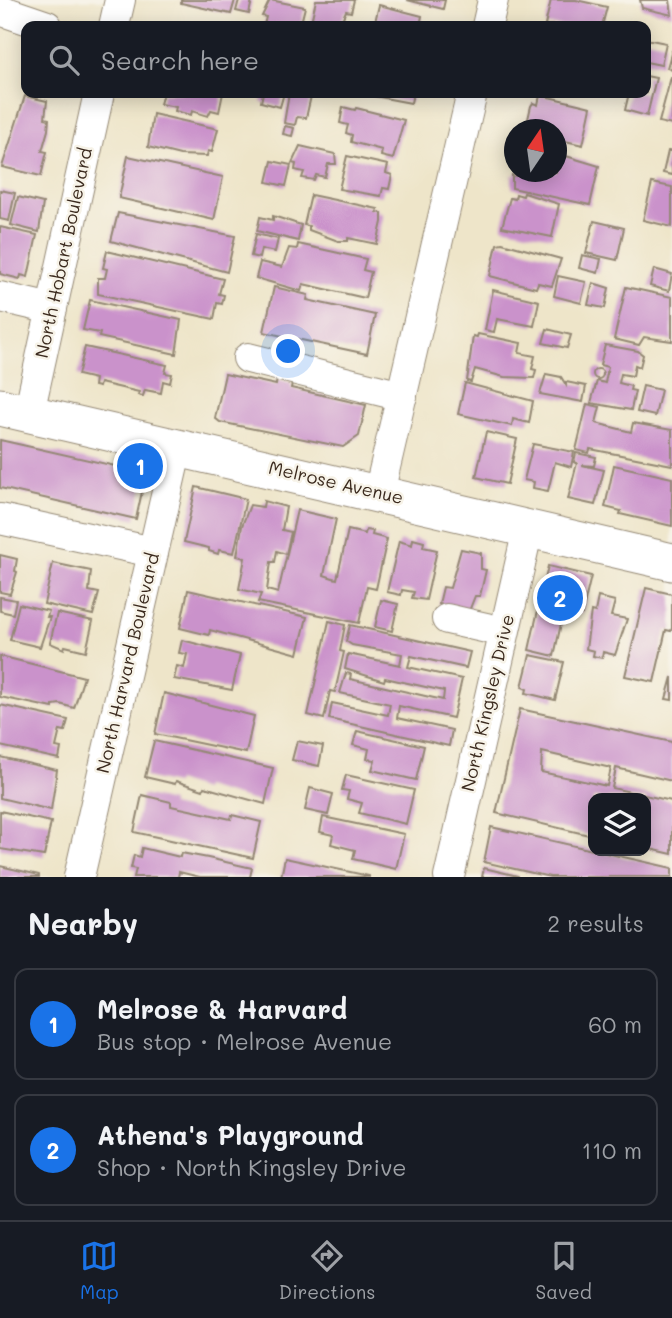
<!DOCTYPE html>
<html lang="en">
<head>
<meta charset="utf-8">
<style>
	body { margin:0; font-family:Mali,sans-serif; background:#20242c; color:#f1f3f6 }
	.controls { position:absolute; right:21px; bottom:21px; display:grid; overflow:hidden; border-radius:14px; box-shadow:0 4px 18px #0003 }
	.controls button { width:63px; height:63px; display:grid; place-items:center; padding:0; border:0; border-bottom:2px solid #363941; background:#171b24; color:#f1f3f6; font:35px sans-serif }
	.compass { position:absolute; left:504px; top:119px; width:63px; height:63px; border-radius:50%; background:#171b24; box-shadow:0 4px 18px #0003; rotate:13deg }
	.you { position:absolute; left:289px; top:352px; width:24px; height:24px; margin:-18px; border:5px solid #fff; border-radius:50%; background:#1a73e8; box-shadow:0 0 0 10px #1a73e833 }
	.badge { display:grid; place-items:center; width:46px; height:46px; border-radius:50%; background:#1a73e8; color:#fff; font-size:23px; font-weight:700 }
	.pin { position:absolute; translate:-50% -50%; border:4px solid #fff; box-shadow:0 2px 7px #0006 }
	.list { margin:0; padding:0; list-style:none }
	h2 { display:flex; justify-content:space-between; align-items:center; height:91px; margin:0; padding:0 28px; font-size:30px }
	h2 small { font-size:23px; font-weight:400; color:#9ea1a6 }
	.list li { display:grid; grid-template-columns:46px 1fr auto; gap:21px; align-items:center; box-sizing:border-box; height:112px; margin:0 14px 14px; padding:0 14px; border:2px solid #363941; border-radius:14px }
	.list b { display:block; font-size:26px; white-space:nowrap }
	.list p { margin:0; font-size:23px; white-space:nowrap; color:#9ea1a6 }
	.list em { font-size:23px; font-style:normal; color:#9ea1a6 }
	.icon { flex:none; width:38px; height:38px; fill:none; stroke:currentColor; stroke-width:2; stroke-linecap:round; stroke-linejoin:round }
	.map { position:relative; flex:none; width:672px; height:877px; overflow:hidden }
	.search { position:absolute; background:#171b24; box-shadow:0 4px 18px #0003; left:21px; right:21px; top:21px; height:77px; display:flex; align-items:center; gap:18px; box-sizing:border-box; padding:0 24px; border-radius:14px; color:#9ea1a6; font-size:26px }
	.sheet { height:343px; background:#171b24 }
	nav { display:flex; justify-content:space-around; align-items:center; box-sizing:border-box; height:98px; border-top:2px solid #363941; background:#171b24; font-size:19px; color:#9ea1a6 }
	nav a { display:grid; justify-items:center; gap:4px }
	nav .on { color:#1a73e8 }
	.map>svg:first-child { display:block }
	.building { fill:#ca92cb; fill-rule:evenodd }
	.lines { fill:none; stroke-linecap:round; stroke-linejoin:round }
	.minor-casing { stroke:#948874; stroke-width:32 }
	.major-casing { stroke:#948874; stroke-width:39 }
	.minor { stroke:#fff; stroke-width:30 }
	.major { stroke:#fff; stroke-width:37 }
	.labels { text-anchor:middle; stroke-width:5; stroke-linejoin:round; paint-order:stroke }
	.street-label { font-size:18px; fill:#3b2a1e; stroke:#f7f3e8 }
</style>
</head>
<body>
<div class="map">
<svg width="672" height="877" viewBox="0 0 672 877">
	<rect width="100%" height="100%" fill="#f7f3e8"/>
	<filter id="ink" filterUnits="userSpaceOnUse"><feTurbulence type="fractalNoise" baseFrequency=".0143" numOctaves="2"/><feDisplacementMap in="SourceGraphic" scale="14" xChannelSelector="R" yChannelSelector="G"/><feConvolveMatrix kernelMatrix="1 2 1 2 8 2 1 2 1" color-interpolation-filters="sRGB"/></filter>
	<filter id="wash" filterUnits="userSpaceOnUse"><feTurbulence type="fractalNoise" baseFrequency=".00686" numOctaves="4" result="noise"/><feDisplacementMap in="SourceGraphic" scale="28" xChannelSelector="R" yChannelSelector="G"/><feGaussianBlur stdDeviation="1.57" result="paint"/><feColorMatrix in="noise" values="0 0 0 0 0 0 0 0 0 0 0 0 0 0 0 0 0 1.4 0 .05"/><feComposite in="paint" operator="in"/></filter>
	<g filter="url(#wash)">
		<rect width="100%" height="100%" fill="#eee5c9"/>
		<g id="blocks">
			<g class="building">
				<path d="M181 0H235L231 14 181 3Z"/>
				<path d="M239 0H252L249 14 236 11Z"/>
				<path d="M270 0 305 7 301 23 264 25 266 17 262 16Z"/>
				<path d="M316 0H354L351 12 346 11 339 26 311 22Z"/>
				<path d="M407 0H445L443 9Z"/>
				<path d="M551 0H576L607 7 602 26 545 25Z"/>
				<path d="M640 0H670L672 15 642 8Z"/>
				<path d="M379 5 422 16 420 26H374Z"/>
				<path d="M646 39 666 43 661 65 646 62Z"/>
				<path d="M672 50V70L667 68Z"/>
				<path d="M646 76 656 78 647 116 625 110 629 93H646Z"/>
				<path d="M671 77H672V125L659 122Z"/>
				<path d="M163 93H223L219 112 211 110 208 116 192 111 191 115 175 111 176 107 160 104Z"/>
				<path d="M263 93H284L280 107 261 102Z"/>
				<path d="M289 93 311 96 306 118 297 117 295 125 284 123Z"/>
				<path d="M358 93H413L411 103Z"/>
				<path d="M540 95 591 107 583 145 556 139V130H532L534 124 528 123V119L531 106 533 103 538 105Z"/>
				<path d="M25 96 47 101 45 118 49 119 48 130 42 151 47 152 41 176 2 167Z"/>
				<path d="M343 107 355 110 356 108 404 120 393 159 381 156 382 150 351 142 352 135 346 133 348 125 340 123Z"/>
				<path d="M153 114 218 129 212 152 208 151 207 156 180 155 148 147Z"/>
				<path d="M285 126 294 128 292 136 283 134Z"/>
				<path d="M300 146 335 154 336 164H328L325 177 316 175 314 180 302 178 304 172 295 170 296 164 292 163Z"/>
				<path d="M668 151H672V175L663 173Z"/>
				<path d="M556 153 599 166 590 205 512 188V175L515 176 516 172H556Z"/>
				<path d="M128 156 223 177 214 220 119 198Z"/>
				<path d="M347 156 388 165 386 173 392 175 389 189 383 188 381 196 339 189Z"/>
				<path d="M272 161 291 165 286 186 267 182Z"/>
				<path d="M652 183 672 187V227L643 220Z"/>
				<path d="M0 190 15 193 9 221 0 219Z"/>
				<path d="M524 193 559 204 552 237 502 227 510 198 515 199 516 194 523 196Z"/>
				<path d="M311 195 378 209 377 212 382 213V222L377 244 348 238V241H338L309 230V226L304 225Z"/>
				<path d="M18 197 43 203 39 232 11 225Z"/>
				<path d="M118 213 235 236 227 272 111 241Z"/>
				<path d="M273 216 301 225 298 241 257 231 260 217 273 220Z"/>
				<path d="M594 221 624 228 617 260 586 253Z"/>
				<path d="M0 227 37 235 28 277 21 275 20 279 0 274Z"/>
				<path d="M256 234 278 239 275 252 261 249 259 258 251 256Z"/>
				<path d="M502 243 561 259 552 286 538 283 536 288 490 276 497 244Z"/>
				<path d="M298 244 366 259 363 270 371 272 365 298 303 284 301 291 256 278 260 262 282 267 289 248 297 249Z"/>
				<path d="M107 251 223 279 219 294 224 295 222 304 217 303 214 319 98 294V278H105L107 269 103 268Z"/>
				<path d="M582 255 601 259 598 273 579 268Z"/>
				<path d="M654 269 672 274 669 291 650 286Z"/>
				<path d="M558 276 586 282 581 303 554 296Z"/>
				<path d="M593 283 609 288 605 308 588 305Z"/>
				<path d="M274 287 308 295 307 300 375 315 367 354 264 332Z"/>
				<path d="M626 287 672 297V341L644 337 639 345 614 339Z"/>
				<path d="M493 290 539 301 534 326 497 319 494 332 485 330Z"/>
				<path d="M90 300 181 320 176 354 99 337 100 333 83 330Z"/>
				<path d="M547 329 571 335 567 348 543 343Z"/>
				<path d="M478 334 521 343 519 353 535 356 532 369 536 370 534 378 504 377 475 369 471 382 467 381 473 336 477 337Z"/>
				<path d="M605 345 638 351 643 355 640 367 635 365 633 376 621 374 619 383 631 386 630 390 635 391 631 410 591 403 597 381 605 383 608 367 600 365Z"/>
				<path d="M85 347 167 365 165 373 172 374 170 383 163 381 161 393 145 390 143 396 138 395 139 392 100 383 99 387 94 386 95 379 78 375Z"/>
				<circle cx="598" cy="374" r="5"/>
				<path d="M225 374 276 385 277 379 292 383 291 388 366 405 359 436 343 447 220 422 215 418Z"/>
				<path d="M546 374 561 377 566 385V382L586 386 583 402 540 394Z"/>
				<path d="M465 383 533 401 529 423 513 419 512 426 458 414Z"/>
				<path d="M643 386 661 390 655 416 637 412Z"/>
				<path d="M587 404 600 407 596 423 631 432 633 423 672 430V465L590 449 589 453 576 450Z"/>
				<path d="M486 432 517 439 507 484 476 477Z"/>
				<path d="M0 440 142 472 145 478 136 519 0 488Z"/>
				<path d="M533 444 574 452 571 467 555 462 548 491 533 488 534 482 524 480Z"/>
				<path d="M576 453 596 457 594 466 582 465 604 470 595 505 568 499 577 463 574 462Z"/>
				<path d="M614 465 672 478V526L620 514 621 511 605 507Z"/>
				<path d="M196 487 246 499 234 553 219 550 218 554 209 551V548L184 542Z"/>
				<path d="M264 501 286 507 282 530 291 532 286 554 277 551 275 562H271L267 590 278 593 297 510 336 519 324 575 333 578 337 579 348 530 365 534 366 530 373 531 372 535 387 539 376 589 367 587 359 623 258 602 261 594 239 589 245 558 237 556 242 526 250 505 263 507Z"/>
				<path d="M413 539 424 542 423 547 437 550 426 600 412 598 414 592 402 590 401 595 387 592 399 541 412 545Z"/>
				<path d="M461 549 481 553V569L486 570 480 596H475L469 611 439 604 443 587 450 588Z"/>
				<path d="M0 555 17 559 15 571 17 572 10 594 0 592Z"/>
				<path d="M53 563 91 571 89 591 99 593 93 615 44 604Z"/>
				<path d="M548 566 591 576 582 614 564 610 554 656 529 650Z"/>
				<path d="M646 588 672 594V628L671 631 666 630 654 682 625 676Z"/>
				<path d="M188 590 307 617 298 654 210 630 209 635 180 628Z"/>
				<path d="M0 597 16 600 13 614 0 611Z"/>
				<path d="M598 597 615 601 611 616 627 619 615 655 603 652 602 658 593 656 594 651 586 649 591 611 595 612Z"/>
				<path d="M381 600 398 604 392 631 375 627Z"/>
				<path d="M19 604 49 611 47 617H50L40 647 10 640Z"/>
				<path d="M57 613 93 621 86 651 65 646 64 649 50 643Z"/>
				<path d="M329 621 345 625 340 651 344 652 335 692 330 691 324 719 308 715Z"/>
				<path d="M350 625 470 652 466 668 411 656 408 667 462 679 453 718 399 706 397 718 452 730 449 746 329 719 332 703 388 715 390 704 340 693 346 673 351 674 350 679 443 700 444 691 385 678 384 681 345 669 348 654 400 665 402 654 352 645 346 641Z"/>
				<path d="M182 640 240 655 232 690 174 679 177 666 184 668 187 654 179 653Z"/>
				<path d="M530 655 564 662 555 700 526 693 527 689 522 687Z"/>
				<path d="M0 656 84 677 74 708 60 704 53 705V708L0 697Z"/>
				<path d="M672 677V700L666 699Z"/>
				<path d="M164 693 254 716 246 753 155 734Z"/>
				<path d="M0 705 68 720 65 731 60 730 56 747 61 748 59 759 0 746Z"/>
				<path d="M520 709 672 742V781L616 768 612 788 672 801V854L646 848V798H593V836L496 813ZM542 752 611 768 607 786 541 772Z"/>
				<path d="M357 731 424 746 416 780 372 770 375 760 367 759 369 749 353 745Z"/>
				<path d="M154 741 273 768 265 804 204 787 203 790 176 781 175 784 145 777Z"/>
				<path d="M297 741 323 746 319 766 292 760Z"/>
				<path d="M0 757 57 770 51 810 0 798Z"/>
				<path d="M346 775 414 790 406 824 359 813 362 803 347 799 349 791 342 790Z"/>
				<path d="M310 788 333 794 328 815 305 810Z"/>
				<path d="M142 795 171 802V806L231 819 232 815 261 822 253 858 134 832Z"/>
				<path d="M0 811 51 822 44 856 0 849Z"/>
				<path d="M323 817 404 834 396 869 353 859 355 850 331 844 333 835 320 832Z"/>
				<path d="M491 827 672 868V877H550L484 862Z"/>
				<path d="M142 848 180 857 181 853 208 858 252 868 250 877H200L179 872 178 877H134L136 869 131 868 134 855 140 857Z"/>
				<path d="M285 858 369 876V877H281Z"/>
				<path d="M0 866 39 875V877H0Z"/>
				<path d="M484 868 518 876V877H482Z"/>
			</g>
		</g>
	</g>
	<g filter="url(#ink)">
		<use href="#blocks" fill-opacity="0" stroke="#948874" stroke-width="2"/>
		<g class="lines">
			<defs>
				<g id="minor">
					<path d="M0 10 47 26"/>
					<path d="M114 26 120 0"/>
					<path d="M487 26 493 0"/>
					<path d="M0 297 52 309"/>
					<path d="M248 358 402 396"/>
					<path d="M29 413 99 93"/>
					<path d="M379 493 472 93"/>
					<path d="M0 519 153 552"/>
					<path d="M447 619 504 632"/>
					<path d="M79 877 177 448"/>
					<path d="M449 877 528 529"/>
				</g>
				<path id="major" d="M0 407 672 562"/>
			</defs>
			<use href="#minor" class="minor-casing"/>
			<use href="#major" class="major-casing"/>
			<use href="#minor" class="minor"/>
			<use href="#major" class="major"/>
		</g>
	</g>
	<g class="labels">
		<g class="street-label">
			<text transform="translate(64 253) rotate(-78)" y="6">North Hobart Boulevard</text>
			<text transform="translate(336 483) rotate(13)" y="6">Melrose Avenue</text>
			<text transform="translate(128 663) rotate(-77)" y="6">North Harvard Boulevard</text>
			<text transform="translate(488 703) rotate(-77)" y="6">North Kingsley Drive</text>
		</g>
	</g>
</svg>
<div class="controls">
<button><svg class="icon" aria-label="layers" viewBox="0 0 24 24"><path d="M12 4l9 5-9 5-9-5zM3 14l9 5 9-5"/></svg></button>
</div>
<svg class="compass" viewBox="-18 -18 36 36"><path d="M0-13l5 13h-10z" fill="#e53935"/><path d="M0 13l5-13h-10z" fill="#9ea1a6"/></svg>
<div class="you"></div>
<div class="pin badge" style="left:140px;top:466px">1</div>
<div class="pin badge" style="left:560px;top:598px">2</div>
<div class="search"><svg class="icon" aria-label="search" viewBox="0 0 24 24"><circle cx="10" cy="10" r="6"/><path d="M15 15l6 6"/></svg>Search here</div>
</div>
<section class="sheet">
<h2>Nearby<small>2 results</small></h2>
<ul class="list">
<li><span class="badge">1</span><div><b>Melrose &amp; Harvard</b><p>Bus stop · Melrose Avenue</p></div><em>60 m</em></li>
<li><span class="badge">2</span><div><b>Athena's Playground</b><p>Shop · North Kingsley Drive</p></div><em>110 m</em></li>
</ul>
</section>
<nav>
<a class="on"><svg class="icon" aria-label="map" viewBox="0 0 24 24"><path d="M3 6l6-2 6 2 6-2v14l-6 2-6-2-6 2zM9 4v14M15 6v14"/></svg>Map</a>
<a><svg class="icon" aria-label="directions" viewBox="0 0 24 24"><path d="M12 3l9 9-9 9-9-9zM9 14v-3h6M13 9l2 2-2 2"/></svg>Directions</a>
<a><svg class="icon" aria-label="saved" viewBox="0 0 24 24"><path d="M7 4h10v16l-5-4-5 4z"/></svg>Saved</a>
</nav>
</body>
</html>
